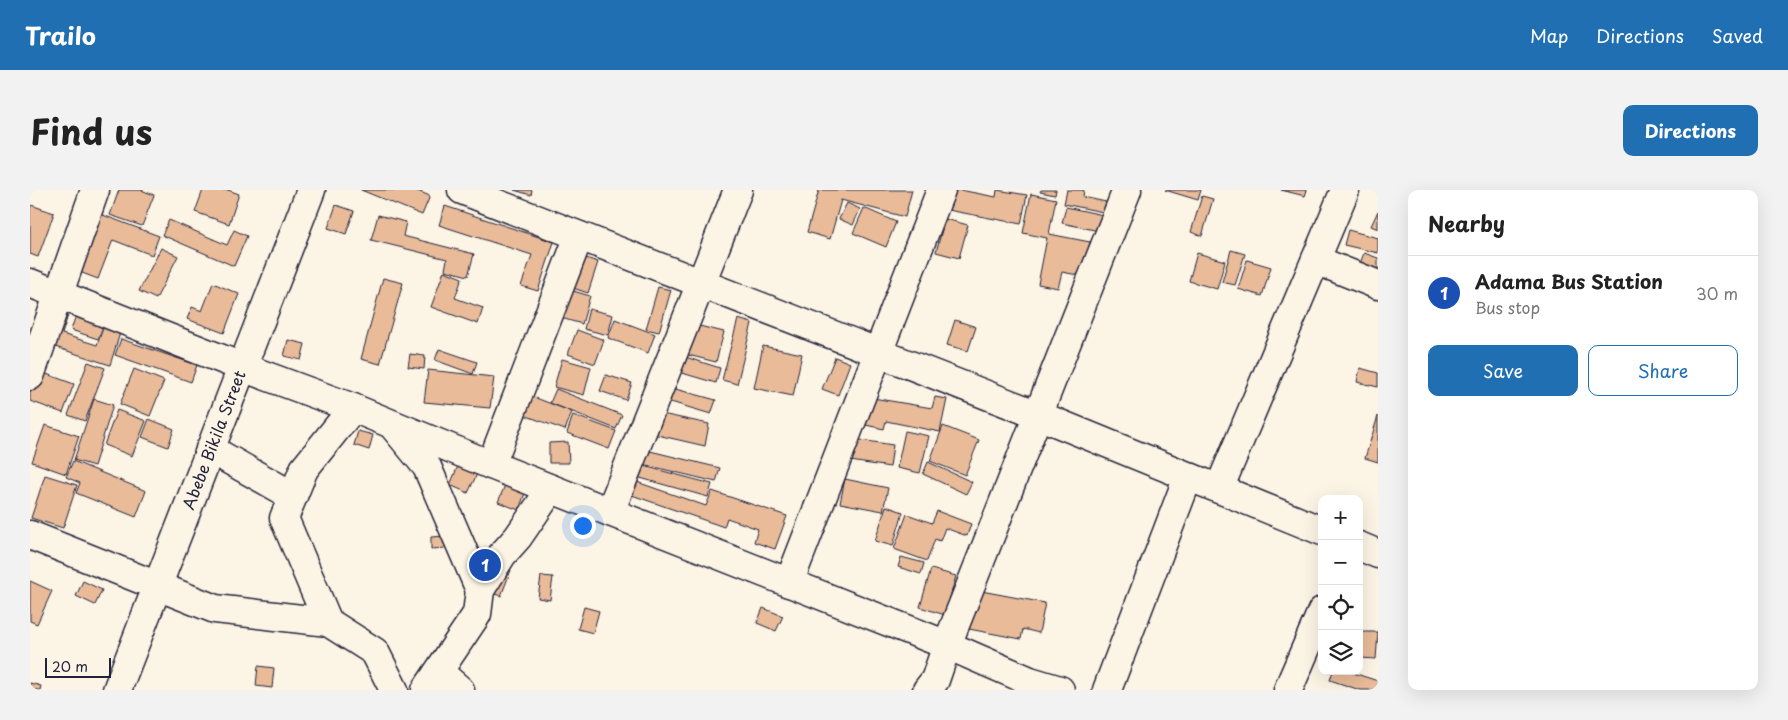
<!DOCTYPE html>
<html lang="en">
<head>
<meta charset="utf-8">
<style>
	body { margin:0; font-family:"Playpen Sans",sans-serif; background:#f2f2f2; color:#222 }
	.controls { position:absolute; right:15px; bottom:15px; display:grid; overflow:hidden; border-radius:10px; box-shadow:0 5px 20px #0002 }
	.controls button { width:45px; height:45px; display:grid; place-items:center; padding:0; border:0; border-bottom:1px solid #e0e0e0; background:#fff; color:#222; font:25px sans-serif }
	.scale { position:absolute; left:15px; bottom:12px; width:66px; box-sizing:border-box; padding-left:5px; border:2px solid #22223b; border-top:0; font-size:14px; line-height:18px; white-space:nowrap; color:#22223b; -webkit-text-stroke:4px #fcf5e5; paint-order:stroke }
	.you { position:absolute; left:552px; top:335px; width:18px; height:18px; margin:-12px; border:4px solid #fff; border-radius:50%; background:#1a73e8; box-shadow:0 0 0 8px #1a73e833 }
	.badge { display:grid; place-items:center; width:32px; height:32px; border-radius:50%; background:#1f6fb2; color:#fff; font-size:16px; font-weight:700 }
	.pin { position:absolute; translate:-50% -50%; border:2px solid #fff; box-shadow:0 1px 5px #0006 }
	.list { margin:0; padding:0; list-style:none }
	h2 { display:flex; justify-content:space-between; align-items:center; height:65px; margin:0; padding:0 20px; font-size:21px }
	h2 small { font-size:16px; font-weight:400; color:#767676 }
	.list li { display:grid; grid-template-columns:32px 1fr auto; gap:15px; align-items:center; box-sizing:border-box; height:75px; padding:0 20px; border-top:1px solid #e0e0e0 }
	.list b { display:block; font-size:19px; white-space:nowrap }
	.list p { margin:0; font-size:16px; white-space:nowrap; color:#767676 }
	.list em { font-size:16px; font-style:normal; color:#767676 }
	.actions { display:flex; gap:10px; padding:15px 20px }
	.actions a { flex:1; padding:11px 0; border:1px solid #1f6fb2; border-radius:10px; text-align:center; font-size:18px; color:#1f6fb2 }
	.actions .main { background:#1f6fb2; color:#fff }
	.icon { flex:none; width:28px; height:28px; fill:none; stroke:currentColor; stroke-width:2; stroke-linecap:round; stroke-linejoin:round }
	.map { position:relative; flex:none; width:1348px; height:500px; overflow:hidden; border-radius:10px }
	header { display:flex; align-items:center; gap:30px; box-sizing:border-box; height:70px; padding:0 25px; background:#1f6fb2; color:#fff }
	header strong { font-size:24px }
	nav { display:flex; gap:28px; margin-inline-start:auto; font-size:18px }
	.intro { display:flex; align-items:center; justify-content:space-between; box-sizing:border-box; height:120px; padding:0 30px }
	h1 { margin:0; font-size:35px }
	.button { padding:12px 22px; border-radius:10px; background:#1f6fb2; color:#fff; font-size:18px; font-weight:700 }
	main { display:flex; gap:30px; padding:0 30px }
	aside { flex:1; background:#fff; border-radius:10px; box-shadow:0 5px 20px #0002 }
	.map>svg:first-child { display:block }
	.building { fill:#e9bb99; stroke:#22223b }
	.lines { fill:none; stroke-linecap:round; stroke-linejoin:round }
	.minor-casing { stroke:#22223b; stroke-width:31 }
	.major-casing { stroke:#22223b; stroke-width:31 }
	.minor { stroke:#fcf5e5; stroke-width:28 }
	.major { stroke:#fcf5e5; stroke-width:28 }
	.labels { text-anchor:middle; stroke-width:5; stroke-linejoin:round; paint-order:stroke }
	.street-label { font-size:16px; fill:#22223b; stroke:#fcf5e5 }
</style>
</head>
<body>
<header>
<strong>Trailo</strong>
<nav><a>Map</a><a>Directions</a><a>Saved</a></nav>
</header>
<div class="intro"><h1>Find us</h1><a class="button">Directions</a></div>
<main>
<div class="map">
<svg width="1348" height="500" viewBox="0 0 1348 500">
	<rect width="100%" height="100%" fill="#fcf5e5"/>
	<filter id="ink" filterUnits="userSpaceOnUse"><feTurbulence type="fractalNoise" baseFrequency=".02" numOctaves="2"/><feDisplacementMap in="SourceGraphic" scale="10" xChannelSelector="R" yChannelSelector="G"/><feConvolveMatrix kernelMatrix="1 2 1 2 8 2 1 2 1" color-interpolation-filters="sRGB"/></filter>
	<g filter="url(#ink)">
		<g class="building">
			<path d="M89 0H111L124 5 112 36 80 25Z"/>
			<path d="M173 0H198L209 4 199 34 165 22Z"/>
			<path d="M331 0H385L400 6 392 25Z"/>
			<path d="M484 0H502L501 5Z"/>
			<path d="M789 0H882L875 27 811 10 800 49 777 42Z"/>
			<path d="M922 0H930L966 7 967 0 997 5 991 34 918 20Z"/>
			<path d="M1011 0H1026L1025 5 1010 2Z"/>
			<path d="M1037 0H1054L1053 7 1076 12 1073 22 1034 14Z"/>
			<path d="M1135 0H1171L1168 10Z"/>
			<path d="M1251 0H1277L1275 6Z"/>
			<path d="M1001 4 1026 9 1019 44 1060 52 1053 86 1032 82 1028 98 1008 94 1017 48 993 43Z"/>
			<path d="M1172 6 1183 9 1172 46 1161 42Z"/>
			<path d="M817 13 830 19 823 35 809 29Z"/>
			<path d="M1 15 24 23 8 67 0 64V19Z"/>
			<path d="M306 15 324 21 316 44 298 38Z"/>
			<path d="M415 16 524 52 508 101 491 96 502 65 409 35Z"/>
			<path d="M1036 17 1073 25 1069 41 1032 33Z"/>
			<path d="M834 18 866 32 856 57 823 43Z"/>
			<path d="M62 21 129 46 122 65 83 50 68 89 39 78Z"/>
			<path d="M1348 21V39L1341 36Z"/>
			<path d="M348 25 376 32 373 46 444 64 438 86 415 80 417 69 341 50Z"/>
			<path d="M915 29 938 35 929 68 906 62Z"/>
			<path d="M139 30 197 55 204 40 217 46 204 76 132 45Z"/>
			<path d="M1318 40 1348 48V63L1314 55Z"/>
			<path d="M131 58 148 66 126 109 109 101Z"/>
			<path d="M1201 60 1215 64 1205 95 1192 92Z"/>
			<path d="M1167 63 1195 71 1187 99 1159 91Z"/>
			<path d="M1334 63 1348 68V82L1328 79Z"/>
			<path d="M553 67 568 72 558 103 543 98Z"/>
			<path d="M1217 70 1241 77 1232 106 1208 99Z"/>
			<path d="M414 81 432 88 425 108 453 118 448 134 401 117Z"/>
			<path d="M353 88 373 93 350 174 331 169Z"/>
			<path d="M183 93 209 104 194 143 157 129 162 117 172 121Z"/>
			<path d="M628 97 641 100 629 142 616 139Z"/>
			<path d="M540 100 560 106 552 134 531 128Z"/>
			<path d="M19 116 39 122 32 144 67 155 73 138 90 143 80 175 7 151Z"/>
			<path d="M559 119 583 125 578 145 554 139Z"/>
			<path d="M46 125 74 134 68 149 41 140Z"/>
			<path d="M585 129 625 144 618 163 578 148Z"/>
			<path d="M708 129 722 133 707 194 692 190Z"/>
			<path d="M925 130 946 137 938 161 917 155Z"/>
			<path d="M661 134 694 142 686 172 654 164Z"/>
			<path d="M547 140 574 150 565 174 538 164Z"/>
			<path d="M91 149 167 175 161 192 85 165Z"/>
			<path d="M258 150 275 154 271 170 254 166Z"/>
			<path d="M733 156 772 164 763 206 724 198Z"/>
			<path d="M409 159 447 172 443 184 405 170Z"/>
			<path d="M380 164 395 166 394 179 378 177Z"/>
			<path d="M649 165 690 178 686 193 645 181Z"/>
			<path d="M805 167 820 173 808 205 792 199Z"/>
			<path d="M532 169 561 177 554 205 524 197Z"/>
			<path d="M58 172 75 178 55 231 38 225Z"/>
			<path d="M0 178 44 194 33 223 0 211Z"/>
			<path d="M1330 178 1348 183V197L1327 192Z"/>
			<path d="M104 179 134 191 120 226 90 214Z"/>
			<path d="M398 180 464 187 460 218 394 212Z"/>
			<path d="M576 185 602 193 596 210 570 201Z"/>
			<path d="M638 197 686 210 681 224 634 210Z"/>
			<path d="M526 199 592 225 586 239 520 213Z"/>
			<path d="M501 206 542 222 535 240 494 225Z"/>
			<path d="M837 207 902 218 905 207 917 209 910 242 856 231 854 239 831 234Z"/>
			<path d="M64 209 83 215 64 276 44 270Z"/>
			<path d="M87 220 116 231 102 266 74 255Z"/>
			<path d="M627 223 679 234 675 256 623 244Z"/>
			<path d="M543 225 586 241 579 259 537 243Z"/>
			<path d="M1348 226V272L1335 268Z"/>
			<path d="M119 229 144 239 138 257 112 247Z"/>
			<path d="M15 235 49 246 36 284 2 272Z"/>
			<path d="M913 236 949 250 935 285 900 271Z"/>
			<path d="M328 241 343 245 339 260 324 255Z"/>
			<path d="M875 241 899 246 890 283 867 278Z"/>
			<path d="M824 249 863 255 860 277 820 271Z"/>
			<path d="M538 252 539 273H519V253Z"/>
			<path d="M616 260 690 278 686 292 612 274Z"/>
			<path d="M43 271 116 301 106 327 46 303 50 293 36 287Z"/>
			<path d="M898 272 942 292 936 304 893 284Z"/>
			<path d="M606 274 682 294 678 307 603 286Z"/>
			<path d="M428 276 447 284 438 303 420 295Z"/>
			<path d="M15 285 47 295 33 338 1 328Z"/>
			<path d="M815 289 858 298 853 321 810 313Z"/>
			<path d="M601 290 676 316 682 301 757 326 745 359 724 352 728 339 697 328 694 337 596 303Z"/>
			<path d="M475 295 495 303 489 320 468 312Z"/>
			<path d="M856 316 873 322 863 356 845 351Z"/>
			<path d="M907 321 941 334 937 346 915 338 910 351 905 349 897 371 864 359 877 324 902 333Z"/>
			<path d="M417 346V358L401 359V347Z"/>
			<path d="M871 367 894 373 891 384 868 377Z"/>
			<path d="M461 373 481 380 471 406 451 400Z"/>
			<path d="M901 379 926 386 915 425 890 417Z"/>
			<path d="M511 386 523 387 520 410 508 408Z"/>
			<path d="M0 391 22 401 7 434 0 431Z"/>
			<path d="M53 391 72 400 65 415 46 406Z"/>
			<path d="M946 400 1015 413 1009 443 993 439 991 449 939 439Z"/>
			<path d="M554 417 569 421 563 443 548 439Z"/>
			<path d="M733 418 753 426 746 441 727 433Z"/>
			<path d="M1330 442H1348L1346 469 1330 468Z"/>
			<path d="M228 476 244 478 242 498 226 496Z"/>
			<path d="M1303 481H1317L1348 491V500H1330L1300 490Z"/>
			<path d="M0 493 11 496 10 500H0Z"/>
		</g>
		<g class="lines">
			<defs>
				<g id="minor">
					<path d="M432 0 1008 225 1292 341"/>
					<path d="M1286 70 1348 95"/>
					<path d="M0 93 212 177 323 218 461 275 917 455 1000 491 1030 500"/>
					<path d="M0 186 65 0"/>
					<path d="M323 218 274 279 254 328 298 432 345 462 364 500"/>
					<path d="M364 237 397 277 450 400"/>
					<path d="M180 259 263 306"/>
					<path d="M461 275 549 46"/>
					<path d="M1189 299 1315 0"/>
					<path d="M580 322 708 0"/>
					<path d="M0 345 185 419 298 432"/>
					<path d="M1329 356 1348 364"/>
					<path d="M759 393 911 0"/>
					<path d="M409 482 430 500"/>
					<path d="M396 500 447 424 450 400 472 365 488 347 521 299"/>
					<path d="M897 500 905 490 917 455 1097 0"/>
					<path d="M1077 500 1158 287"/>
					<path d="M1258 500 1292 421"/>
				</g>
				<path id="major" d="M87 500 281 0"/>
			</defs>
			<use href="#minor" class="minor-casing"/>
			<use href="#major" class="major-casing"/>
			<use href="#minor" class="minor"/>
			<use href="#major" class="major"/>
		</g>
	</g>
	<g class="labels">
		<g class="street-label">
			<text transform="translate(184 250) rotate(-69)" y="6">Abebe Bikila Street</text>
		</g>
	</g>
</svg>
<div class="controls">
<button>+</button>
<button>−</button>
<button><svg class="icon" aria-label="locate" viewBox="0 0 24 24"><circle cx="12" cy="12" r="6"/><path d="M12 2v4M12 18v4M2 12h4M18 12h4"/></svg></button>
<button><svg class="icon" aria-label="layers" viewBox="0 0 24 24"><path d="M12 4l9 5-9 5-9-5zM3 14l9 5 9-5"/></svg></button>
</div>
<div class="scale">20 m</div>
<div class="you"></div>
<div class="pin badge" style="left:455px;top:375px;background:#1a4fb4">1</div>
</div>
<aside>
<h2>Nearby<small></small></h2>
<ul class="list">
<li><span class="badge" style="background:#1a4fb4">1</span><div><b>Adama Bus Station</b><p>Bus stop</p></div><em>30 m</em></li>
</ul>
<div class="actions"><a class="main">Save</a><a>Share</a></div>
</aside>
</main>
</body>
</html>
